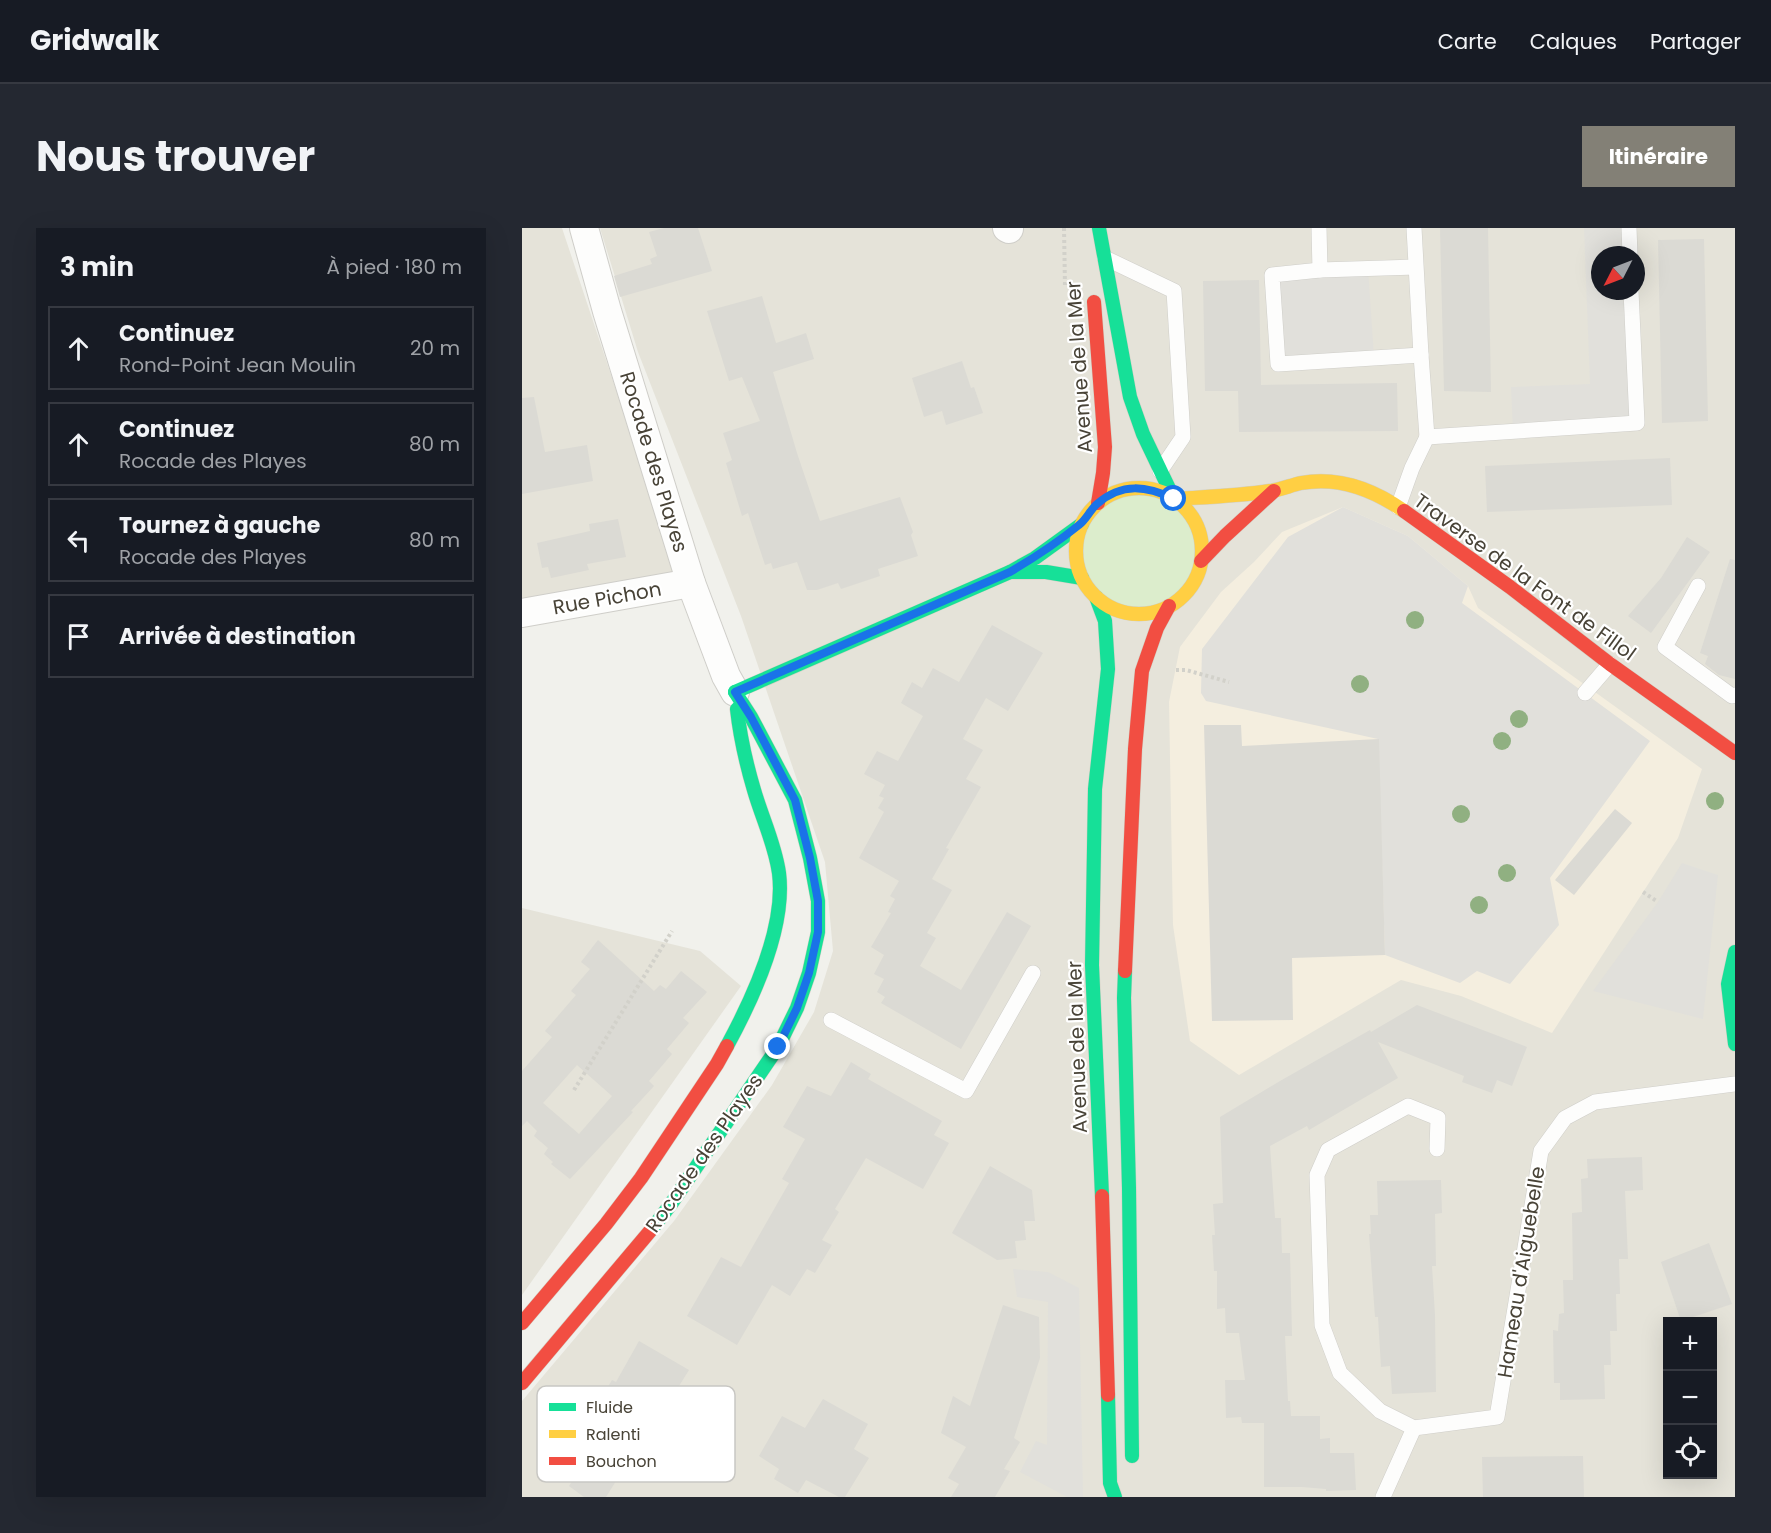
<!DOCTYPE html>
<html lang="fr">
<head>
<meta charset="utf-8">
<style>
	body { margin:0; font-family:Poppins,sans-serif; background:#242831; color:#f1f3f6 }
	.controls { position:absolute; right:18px; bottom:18px; display:grid; overflow:hidden; border-radius:0px; box-shadow:0 6px 24px #0002 }
	.controls button { width:54px; height:54px; display:grid; place-items:center; padding:0; border:0; border-bottom:2px solid #363941; background:#171b24; color:#f1f3f6; font:30px sans-serif }
	.compass { position:absolute; left:1069px; top:18px; width:54px; height:54px; border-radius:50%; background:#171b24; box-shadow:0 6px 24px #0002; rotate:228deg }
	.stop { position:absolute; width:18px; height:18px; margin:-14px; border:4px solid #1a73e8; border-radius:50%; background:#fff }
	.stop.end { background:#1a73e8; border-color:#fff; box-shadow:0 2px 6px #0008 }
	.list { margin:0; padding:0; list-style:none }
	h2 { display:flex; justify-content:space-between; align-items:center; height:78px; margin:0; padding:0 24px; font-size:26px }
	h2 small { font-size:20px; font-weight:400; color:#9ea1a6 }
	.list li { display:grid; grid-template-columns:39px 1fr auto; gap:18px; align-items:center; box-sizing:border-box; height:84px; margin:0 12px 12px; padding:0 12px; border:2px solid #363941; border-radius:0px }
	.list b { display:block; font-size:22px; white-space:nowrap }
	.list p { margin:0; font-size:20px; white-space:nowrap; color:#9ea1a6 }
	.list em { font-size:20px; font-style:normal; color:#9ea1a6 }
	.icon { flex:none; width:33px; height:33px; fill:none; stroke:currentColor; stroke-width:2; stroke-linecap:round; stroke-linejoin:round }
	.map { position:relative; flex:none; width:1213px; height:1269px; overflow:hidden; border-radius:0px }
	header { display:flex; align-items:center; gap:36px; box-sizing:border-box; height:84px; padding:0 30px; background:#171b24; border-bottom:2px solid #363941 }
	header strong { font-size:28px }
	nav { display:flex; gap:33px; margin-inline-start:auto; font-size:21px }
	.intro { display:flex; align-items:center; justify-content:space-between; box-sizing:border-box; height:144px; padding:0 36px }
	h1 { margin:0; font-size:42px }
	.button { padding:15px 27px; border-radius:0px; background:#838076; color:#fff; font-size:21px; font-weight:700 }
	main { display:flex; gap:36px; padding:0 36px }
	aside { flex:1; background:#171b24; border-radius:0px; box-shadow:0 6px 24px #0002 }
	.map>svg:first-child { display:block }
	.residential { fill:#e5e3d9; fill-rule:evenodd }
	.commercial { fill:#f4eedf }
	.green { fill:#dcedcc }
	.parking { fill:#e1e0db }
	.building { fill:#dbdad4; fill-rule:evenodd }
	.lines { fill:none; stroke-linecap:round; stroke-linejoin:round }
	.lane-casing { stroke:#cfcec9; stroke-width:16 }
	.street-casing { stroke:#cfcec9; stroke-width:30 }
	.fast-casing { stroke:#d1cfc3; stroke-width:15 }
	.slow-casing { stroke:#d1cfc3; stroke-width:15 }
	.jam-casing { stroke:#d1cfc3; stroke-width:15 }
	.path { stroke:#d2d1ca; stroke-width:4; stroke-dasharray:3 3; stroke-linecap:butt }
	.lane { stroke:#fdfdfc; stroke-width:15 }
	.street { stroke:#fdfdfc; stroke-width:28 }
	.fast { stroke:#16e098; stroke-width:14 }
	.slow { stroke:#ffcf43; stroke-width:14 }
	.jam { stroke:#f24e42; stroke-width:14 }
	.tree { fill:#90b081 }
	.route { stroke:#1a73e8; stroke-width:8 }
	.labels { text-anchor:middle; stroke-width:4.5; stroke-linejoin:round; paint-order:stroke }
	.street-label { font-size:20px; fill:#484337; stroke:#fff }
	.key { fill:#fff; stroke:#c8c7c3; stroke-width:1.5 }
	.key-label { font-size:16px; fill:#484337 }
</style>
</head>
<body>
<header>
<strong>Gridwalk</strong>
<nav><a>Carte</a><a>Calques</a><a>Partager</a></nav>
</header>
<div class="intro"><h1>Nous trouver</h1><a class="button">Itinéraire</a></div>
<main>
<aside>
<h2>3 min<small>À pied · 180 m</small></h2>
<ul class="list">
<li><svg class="icon" aria-label="ahead" viewBox="0 0 24 24"><path d="M12 20V5M6 11l6-6 6 6"/></svg><div><b>Continuez</b><p>Rond-Point Jean Moulin</p></div><em>20 m</em></li>
<li><svg class="icon" aria-label="ahead" viewBox="0 0 24 24"><path d="M12 20V5M6 11l6-6 6 6"/></svg><div><b>Continuez</b><p>Rocade des Playes</p></div><em>80 m</em></li>
<li><svg class="icon" aria-label="left" viewBox="0 0 24 24"><path d="M17 20v-9H6M10 6l-5 5 5 5"/></svg><div><b>Tournez à gauche</b><p>Rocade des Playes</p></div><em>80 m</em></li>
<li><svg class="icon" aria-label="arrive" viewBox="0 0 24 24"><path d="M6 21V4h12l-3 4 3 4H6"/></svg><div><b>Arrivée à destination</b></div></li>
</ul>
</aside>
<div class="map">
<svg width="1213" height="1269" viewBox="0 0 1213 1269">
	<rect width="100%" height="100%" fill="#f1f1ec"/>
	<g class="residential">
		<path d="M0 0H40L163 369 0 398Z"/>
		<path d="M78 0H1213V1269H0V1173L152 993 250 857 292 784 311 723 303 634 219 388 116 124ZM1078 27H1114V63H1078ZM1146 1094H1190V1246H1146Z"/>
		<path d="M0 680 178 723 219 758 0 1067Z"/>
	</g>
	<path class="commercial" d="M821 279 886 308 946 358 956 380 1180 541 1156 610 1030 805 939 768 879 752 717 847 668 813 651 697 647 474 658 419 699 364 732 334 760 304Z"/>
	<path class="green" d="M613 260 634 262 665 281 673 295 679 313V333L673 351 662 367 647 378 628 385H609L590 380 554 332 555 313 593 264Z"/>
	<g class="parking">
		<path d="M1062 0H1107L1108 27H1078V63H1109L1115 195 991 203 989 159 1068 156Z"/>
		<path d="M846 41 852 130 756 136 750 47Z"/>
		<path d="M821 279 886 308 946 358 940 375 1128 513 1028 650 1037 697 988 756 955 743 938 755 863 727 856 511 684 473 679 465 680 421 766 309Z"/>
		<path d="M1160 635 1196 647 1181 791 1071 763 1136 674Z"/>
		<path d="M491 1041 526 1044 557 1060 561 1269H545L498 1244 514 1213 525 1217 526 1074 495 1069Z"/>
	</g>
	<g class="building">
		<path d="M142 0H176L190 43 98 69 92 48 130 36 128 31 135 28 127 4Z"/>
		<path d="M918 0H966L969 164 922 163Z"/>
		<path d="M1182 11 1186 193 1140 195 1136 12Z"/>
		<path d="M737 52 739 157 875 155 876 203 717 204 716 163H683L681 53Z"/>
		<path d="M240 68 254 115 284 105 292 131 251 144 275 225 298 293 378 269 391 304 389 307 396 328 356 341 358 348 319 361 316 355 295 362H285L275 334 251 341 249 335 243 337 226 285 220 288 204 235 210 232 201 205 238 193 220 149 207 153 185 83Z"/>
		<path d="M440 133 449 160 452 159 461 185 424 197 420 183 402 189 390 150Z"/>
		<path d="M12 169 23 224 65 217 71 253 0 266V170Z"/>
		<path d="M1148 230 1150 277 965 284 963 238Z"/>
		<path d="M96 291 104 329 65 336 67 342 29 350 26 339 20 340 15 315 68 303 67 296Z"/>
		<path d="M1165 309 1188 324 1129 405 1106 388 1139 350Z"/>
		<path d="M1208 331 1213 332V451L1197 447 1183 436 1186 428 1178 425Z"/>
		<path d="M470 397 521 425 486 483 464 470 441 511 461 522 444 551 459 559 424 620 427 621 410 651 430 662 405 705 414 710 398 738 439 762 485 684 509 698 439 821 359 775 363 769 355 764 362 751 352 746 362 727 349 719 369 685 366 684 373 671 368 668 377 653 337 630 362 584 356 580 362 570 357 568 363 557 342 546 355 523 376 533 401 488 379 475 390 454 400 460 411 440 437 454Z"/>
		<path d="M682 497H719L720 518 857 511 863 727 770 730 771 792 690 793Z"/>
		<path d="M1093 581 1110 595 1052 667 1033 652Z"/>
		<path d="M76 712 132 763 138 757 144 761 159 743 185 764 161 790 167 795 145 821 150 826 127 853 132 858 109 883 111 884 48 951 29 936 31 934 22 926 26 920 12 908 15 903 5 893 0 898V843L30 809 23 803 54 767 49 763 68 741 59 734ZM55 837 90 868 57 906 21 875Z"/>
		<path d="M895 777 1005 819 990 858 975 852 970 865 940 854 942 848 856 814 876 850 787 902 785 898 748 918 753 990H759L760 1025H768L770 1108H763L766 1173H768L769 1188H798V1211L808 1210V1225H832L834 1262 804 1263V1261L780 1259H742V1195H720L719 1189 704 1190 703 1152H723L717 1105H704L703 1080 695 1081V1043H692L690 1007H693L691 976 701 975 698 889 758 853 848 802 849 804Z"/>
		<path d="M329 834 349 846 346 851 420 893 412 907 427 915 401 961 344 930 313 981 317 984 300 1012 310 1017 293 1045 285 1041 268 1068 250 1057 215 1117 165 1088 199 1029 219 1039 267 955 260 951 283 911 261 899 285 858 309 868Z"/>
		<path d="M1120 929 1121 962 1103 963 1106 1031H1097L1098 1066H1094L1095 1103H1088L1089 1137H1082L1083 1171 1038 1172V1155H1032L1031 1102 1036 1103 1037 1086 1042 1085 1041 1052H1051L1050 985 1060 984 1059 951 1066 950 1065 931Z"/>
		<path d="M468 938 510 962 513 993H502L504 1012 493 1013 495 1030 475 1032 430 1005Z"/>
		<path d="M919 952 920 985 913 986 914 1038H910L913 1087 914 1164 870 1166 868 1138 859 1139 856 1089H853L847 1006H849L848 987H856L855 953Z"/>
		<path d="M1187 1015 1210 1076 1159 1093 1139 1034Z"/>
		<path d="M481 1077 517 1089 518 1130 492 1210 498 1214 482 1241 488 1243 473 1269H429L437 1256 426 1250 444 1219 419 1205 431 1168 448 1178Z"/>
		<path d="M117 1113 167 1142 142 1182 144 1183 132 1203 127 1200 84 1269H62L47 1258 56 1244 40 1235 76 1170 78 1172 90 1152 94 1154Z"/>
		<path d="M301 1171 346 1196 332 1221 347 1230 323 1269H317L284 1252 276 1265 252 1251 257 1241 237 1228 260 1188 283 1200Z"/>
		<path d="M1061 1228 1062 1269H961L960 1229Z"/>
	</g>
	<g class="lines">
		<defs>
			<g id="lane">
				<path d="M797 0 798 42"/>
				<path d="M892 0 899 127 756 136 750 47 798 42 894 39"/>
				<path d="M1107 0 1108 27"/>
				<path d="M583 30 652 63 661 209 638 243"/>
				<path d="M899 127 905 209"/>
				<path d="M876 279 890 240 905 209 1115 195 1109 63"/>
				<path d="M1176 358 1143 419 1210 468 1213 467"/>
				<path d="M1063 465 1088 436"/>
				<path d="M309 792 444 863 511 745"/>
				<path d="M892 1200 858 1183 818 1145 800 1097 795 947 806 922 886 878 916 890 915 921"/>
				<path d="M861 1269 892 1200 975 1189 1019 923 1043 890 1073 874 1213 856"/>
			</g>
			<g id="street">
				<path d="M62 0 85 83 169 355 204 448 213 464"/>
				<path d="M485 0 487 1"/>
				<path d="M0 385 169 355"/>
			</g>
			<g id="fast">
				<path d="M577 0 608 169 621 206 652 271"/>
				<path d="M488 344H524L560 350"/>
				<path d="M574 369 583 393 586 441 573 561 570 737 580 968"/>
				<path d="M213 464 488 344 513 330 560 296"/>
				<path d="M1213 724 1206 756 1213 816"/>
				<path d="M603 743 602 770 607 960 610 1228"/>
				<path d="M205 818C230 772 264 699 257 645 253 616 240 590 232 562 224 535 218 508 215 481"/>
				<path d="M129 1002 149 976 256 819 275 780 287 745 296 704V673L288 630 273 572 229 489 213 464"/>
				<path d="M586 1167 588 1255 593 1269"/>
			</g>
			<g id="slow">
				<circle cx="617" cy="323" r="63"/>
				<path d="M652 271C684 269 716 268 748 263 759 262 769 257 779 255 817 248 852 262 882 283"/>
			</g>
			<g id="jam">
				<path d="M572 74 583 219 581 245 576 275"/>
				<path d="M882 283 988 359 1088 436 1213 525"/>
				<path d="M679 333 703 308 752 263"/>
				<path d="M603 743 613 521 620 443 635 400 647 378"/>
				<path d="M580 968 586 1167"/>
				<path d="M0 1095 84 996 119 950 195 836 205 818"/>
				<path d="M0 1155 129 1002"/>
			</g>
		</defs>
		<use href="#lane" class="lane-casing"/>
		<use href="#street" class="street-casing"/>
		<use href="#fast" class="fast-casing"/>
		<use href="#slow" class="slow-casing"/>
		<use href="#jam" class="jam-casing"/>
		<g class="path">
			<path d="M542 0 543 59"/>
			<path d="M654 442H664L707 454"/>
			<path d="M1121 664 1136 674"/>
			<path d="M52 862 150 703"/>
		</g>
		<use href="#lane" class="lane"/>
		<use href="#street" class="street"/>
		<use href="#fast" class="fast"/>
		<use href="#slow" class="slow"/>
		<use href="#jam" class="jam"/>
	</g>
	<g class="tree">
		<circle cx="893" cy="392" r="9"/>
		<circle cx="838" cy="456" r="9"/>
		<circle cx="997" cy="491" r="9"/>
		<circle cx="980" cy="513" r="9"/>
		<circle cx="1193" cy="573" r="9"/>
		<circle cx="939" cy="586" r="9"/>
		<circle cx="985" cy="645" r="9"/>
		<circle cx="957" cy="677" r="9"/>
	</g>
	<g class="lines">
		<path class="route" d="M256 819 275 780 287 745 296 704V673L288 630 273 572 229 489 213 464 488 344C512 330 536 314 557 297 564 292 568 282 575 276 600 254 625 258 652 271"/>
	</g>
	<g class="labels">
		<g class="street-label">
			<text transform="translate(557 139) rotate(-94)" y="7">Avenue de la Mer</text>
			<text transform="translate(132 234) rotate(73)" y="7">Rocade des Playes</text>
			<text transform="translate(1003 349) rotate(36)" y="7">Traverse de la Font de Fillol</text>
			<text transform="translate(85 370) rotate(-10)" y="7">Rue Pichon</text>
			<text transform="translate(555 819) rotate(-92)" y="7">Avenue de la Mer</text>
			<text transform="translate(182 925) rotate(-55)" y="7">Rocade des Playes</text>
			<text transform="translate(999 1044) rotate(-81)" y="7">Hameau d'Aiguebelle</text>
		</g>
	</g>
	<rect x="15" y="1158" width="198" height="96" rx="9" class="key"/>
	<rect x="27" y="1175" width="27" height="8" fill="#16e098"/>
	<rect x="27" y="1202" width="27" height="8" fill="#ffcf43"/>
	<rect x="27" y="1229" width="27" height="8" fill="#f24e42"/>
	<g class="key-label">
		<text x="64" y="1185">Fluide</text>
		<text x="64" y="1212">Ralenti</text>
		<text x="64" y="1239">Bouchon</text>
	</g>
</svg>
<div class="controls">
<button>+</button>
<button>−</button>
<button><svg class="icon" aria-label="locate" viewBox="0 0 24 24"><circle cx="12" cy="12" r="6"/><path d="M12 2v4M12 18v4M2 12h4M18 12h4"/></svg></button>
</div>
<svg class="compass" viewBox="-18 -18 36 36"><path d="M0-13l5 13h-10z" fill="#e53935"/><path d="M0 13l5-13h-10z" fill="#9ea1a6"/></svg>
<div class="stop" style="left:652px;top:271px"></div>
<div class="stop end" style="left:256px;top:819px"></div>
</div>
</main>
</body>
</html>
